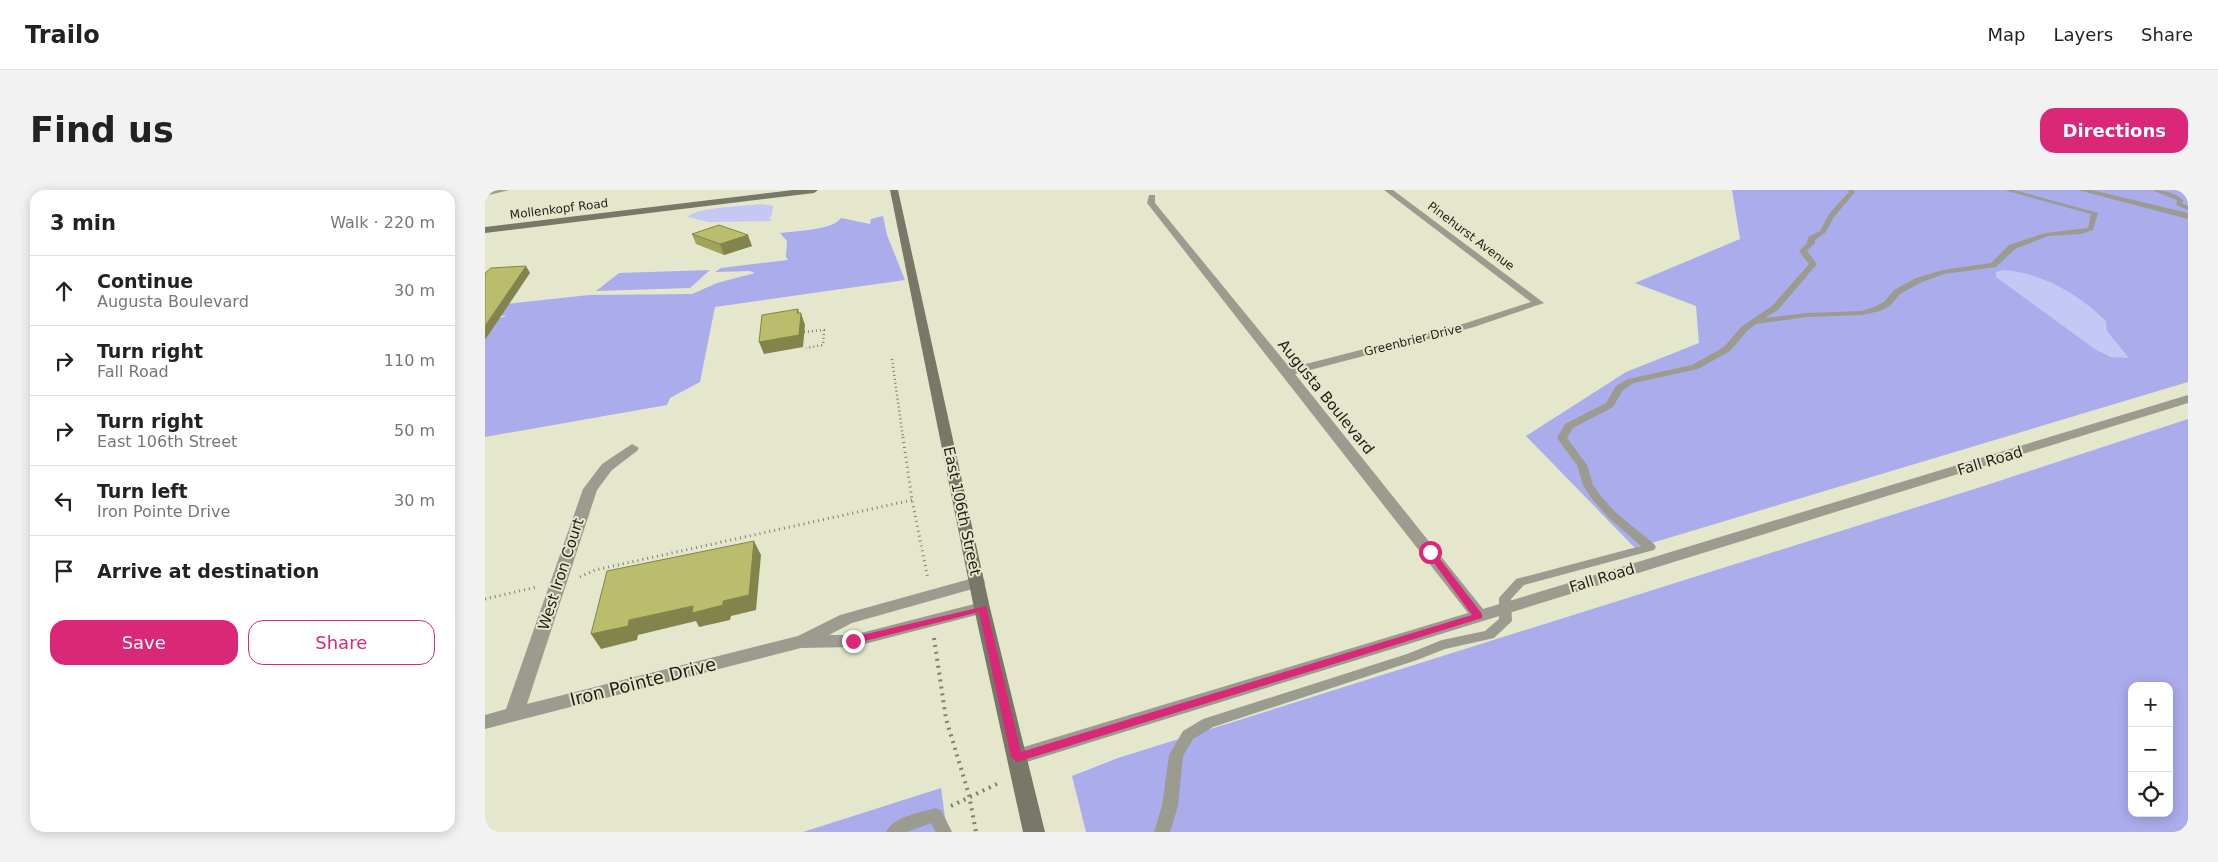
<!DOCTYPE html>
<html lang="en">
<head>
<meta charset="utf-8">
<style>
	body { margin:0; font-family:"DejaVu Sans",sans-serif; background:#f2f2f2; color:#222 }
	.controls { position:absolute; right:15px; bottom:15px; display:grid; overflow:hidden; border-radius:10px; box-shadow:0 2px 12px #0003 }
	.controls button { width:45px; height:45px; display:grid; place-items:center; padding:0; border:0; border-bottom:1px solid #e0e0e0; background:#fff; color:#222; font:25px sans-serif }
	.stop { position:absolute; width:15px; height:15px; margin:-11px; border:4px solid #db2777; border-radius:50%; background:#fff }
	.stop.end { background:#db2777; border-color:#fff; box-shadow:0 1px 5px #0008 }
	.list { margin:0; padding:0; list-style:none }
	h2 { display:flex; justify-content:space-between; align-items:center; height:65px; margin:0; padding:0 20px; font-size:21px }
	h2 small { font-size:16px; font-weight:400; color:#767676 }
	.list li { display:grid; grid-template-columns:32px 1fr auto; gap:15px; align-items:center; box-sizing:border-box; height:70px; padding:0 20px; border-top:1px solid #e0e0e0 }
	.list b { display:block; font-size:19px; white-space:nowrap }
	.list p { margin:0; font-size:16px; white-space:nowrap; color:#767676 }
	.list em { font-size:16px; font-style:normal; color:#767676 }
	.actions { display:flex; gap:10px; padding:15px 20px }
	.actions a { flex:1; padding:11px 0; border:1px solid #db2777; border-radius:15px; text-align:center; font-size:18px; color:#db2777 }
	.actions .main { background:#db2777; color:#fff }
	.icon { flex:none; width:28px; height:28px; fill:none; stroke:currentColor; stroke-width:2; stroke-linecap:round; stroke-linejoin:round }
	.map { position:relative; flex:none; width:1703px; height:642px; overflow:hidden; border-radius:15px }
	header { display:flex; align-items:center; gap:30px; box-sizing:border-box; height:70px; padding:0 25px; background:#fff; border-bottom:1px solid #e0e0e0 }
	header strong { font-size:24px }
	nav { display:flex; gap:28px; margin-inline-start:auto; font-size:18px }
	.intro { display:flex; align-items:center; justify-content:space-between; box-sizing:border-box; height:120px; padding:0 30px }
	h1 { margin:0; font-size:35px }
	.button { padding:12px 22px; border-radius:15px; background:#db2777; color:#fff; font-size:18px; font-weight:700 }
	main { display:flex; gap:30px; padding:0 30px }
	aside { flex:1; background:#fff; border-radius:15px; box-shadow:0 2px 12px #0003 }
	.map>svg:first-child { display:block }
	.green { fill:#aaacec; fill-rule:evenodd }
	.water { fill:#c5c7f5 }
	.lines { fill:none; stroke-linecap:round; stroke-linejoin:round }
	.path-far2 { stroke:#7f806e; stroke-width:2.5; stroke-dasharray:1 3; stroke-linecap:butt }
	.path-far1 { stroke:#7f806e; stroke-width:3; stroke-dasharray:1 4; stroke-linecap:butt }
	.path { stroke:#7f806e; stroke-width:4; stroke-dasharray:2 5; stroke-linecap:butt }
	.lane { fill:#9b9b90; fill-rule:evenodd }
	.street { fill:#9b9b90; fill-rule:evenodd }
	.secondary { fill:#777868; fill-rule:evenodd }
	.wall { fill:#a0a35c }
	.shaded-wall { fill:#82844b }
	.building { fill:#babd6b; stroke:#82844b }
	.route { fill:#db2777 }
	.labels { text-anchor:middle; stroke-width:4; stroke-linejoin:round; paint-order:stroke }
	.far-street-label { font-size:12px; fill:#1f1f15; stroke:#e5e7cc }
	.street-label { font-size:15px; fill:#1f1f15; stroke:#e5e7cc }
	.near-street-label { font-size:18px; fill:#1f1f15; stroke:#e5e7cc }
</style>
</head>
<body>
<header>
<strong>Trailo</strong>
<nav><a>Map</a><a>Layers</a><a>Share</a></nav>
</header>
<div class="intro"><h1>Find us</h1><a class="button">Directions</a></div>
<main>
<aside>
<h2>3 min<small>Walk · 220 m</small></h2>
<ul class="list">
<li><svg class="icon" aria-label="ahead" viewBox="0 0 24 24"><path d="M12 20V5M6 11l6-6 6 6"/></svg><div><b>Continue</b><p>Augusta Boulevard</p></div><em>30 m</em></li>
<li><svg class="icon" aria-label="right" viewBox="0 0 24 24"><path d="M7 20v-9h11M14 6l5 5-5 5"/></svg><div><b>Turn right</b><p>Fall Road</p></div><em>110 m</em></li>
<li><svg class="icon" aria-label="right" viewBox="0 0 24 24"><path d="M7 20v-9h11M14 6l5 5-5 5"/></svg><div><b>Turn right</b><p>East 106th Street</p></div><em>50 m</em></li>
<li><svg class="icon" aria-label="left" viewBox="0 0 24 24"><path d="M17 20v-9H6M10 6l-5 5 5 5"/></svg><div><b>Turn left</b><p>Iron Pointe Drive</p></div><em>30 m</em></li>
<li><svg class="icon" aria-label="arrive" viewBox="0 0 24 24"><path d="M6 21V4h12l-3 4 3 4H6"/></svg><div><b>Arrive at destination</b></div></li>
</ul>
<div class="actions"><a class="main">Save</a><a>Share</a></div>
</aside>
<div class="map">
<svg width="1703" height="642" viewBox="0 0 1703 642">
	<rect width="100%" height="100%" fill="#e5e7cc"/>
	<g class="green">
		<path d="M1247 0H1703V192L1150 358 1041 246 1141 182 1214 153 1211 116 1150 93 1255 49Z"/>
		<path d="M398 26 402 45 420 90 230 117 215 192 185 208 182 215 0 247V150L14 128 22 126 0 125 12 115 104 105 207 104 232 93 270 83 265 81 230 82 236 78 303 70 301 67 302 51 295 43C311 41 348 40 356 28L385 34 386 29Z"/>
		<path d="M225 80 205 98 111 101 134 83Z"/>
		<path d="M1703 229V642H601L587 586 633 568 1499 296ZM1647 496H1684V623H1647Z"/>
		<path d="M456 598 462 642H318Z"/>
	</g>
	<g class="water">
		<path d="M277 14 288 16 287 25 284 28 287 31 224 32 203 27C211 17 262 16 277 14Z"/>
		<path d="M1519 80C1557 83 1594 104 1621 131L1622 141 1644 168 1626 167 1611 160 1511 87V82Z"/>
	</g>
	<g class="lines">
		<g class="path-far2">
			<path d="M319 142 339 140 338 155 321 158"/>
			<path d="M407 169 418 248"/>
		</g>
		<g class="path-far1">
			<path d="M418 247 427 310 443 389"/>
			<path d="M95 387 110 380 427 310"/>
			<path d="M0 409 52 397"/>
		</g>
		<g class="path">
			<path d="M449 448 461 529 484 605 491 642"/>
			<path d="M466 616 516 592"/>
		</g>
		<g class="lane">
			<path d="M1363 0H1369L1370 2 1349 27 1340 43 1330 50V53L1322 61 1332 74 1293 120 1280 128 1322 123 1377 121 1389 117 1399 112 1409 100 1431 88 1458 80 1506 73 1524 55 1560 43 1603 38 1606 24 1519 0H1529L1613 23 1608 40 1596 44 1563 46 1530 59 1511 77 1459 84 1437 92 1415 104 1405 116 1395 121 1377 125 1322 127 1271 134 1262 141 1245 161 1213 179 1149 193 1138 200 1128 217 1088 238 1082 248 1102 275 1108 295 1115 305 1131 323 1169 354 1171 357 1169 360 1039 395 1026 409 1027 431 1009 448 960 459 932 470 728 537 708 549 698 566 693 616 685 642H669L677 616 684 565 698 541 718 529 922 464 957 450 1000 441 1014 429V408L1031 389 1156 356 1123 327 1107 309 1098 295 1092 275 1072 248 1080 234 1121 213 1131 196 1143 189 1207 175 1239 157 1256 137 1287 116 1324 74 1314 61 1322 53 1323 47 1335 41 1344 24 1364 2Z"/>
			<path d="M1667 0C1677 0 1692 3 1699 11L1697 13 1703 16V20L1691 15 1692 10Z"/>
			<path d="M450 618 456 620 467 642H451L446 633 422 642H401C409 626 435 623 450 618Z"/>
		</g>
		<g class="street">
			<path d="M0 0H24L0 6Z"/>
			<path d="M899 0H908L1059 113 989 137 810 184 998 419 1703 205V213L532 575 525 573 522 567 525 561 532 559 983 423 662 13 664 5H670V13L805 178 981 133 1046 112Z"/>
			<path d="M1593 0H1607L1703 23V29Z"/>
			<path d="M147 254 154 258 152 261 127 280 112 300 42 514 313 446 355 425 492 387 498 388 500 392 498 396 367 433 344 445H368L497 412 503 414 505 418 503 422 368 457 316 458 0 539V525L21 519 98 299 117 274Z"/>
		</g>
		<g class="secondary">
			<path d="M308 0H333L329 3 0 43V37Z"/>
			<path d="M405 0H413L505 418 560 642H538L489 418Z"/>
		</g>
	</g>
	<path class="wall" d="M207 44 267 56 239 65 211 54Z"/>
	<g class="shaded-wall">
		<path d="M263 45 267 56 239 65 235 54Z"/>
		<path d="M41 76 45 83 0 150V136Z"/>
		<path d="M313 119 315 126 316 123 320 135 318 157 279 164 274 152 312 123Z"/>
		<path d="M269 351 276 365 271 420 246 426 245 430 214 437 211 431 153 445 152 450 116 459 106 444 144 430 208 416 238 411Z"/>
	</g>
	<g class="building">
		<path d="M234 35 263 45 235 54 207 44Z"/>
		<path d="M41 76 0 136V83L6 78Z"/>
		<path d="M313 119 312 123H316L314 145 274 152 277 125Z"/>
		<path d="M269 351 264 405 238 411V415L207 423 208 416 144 430 143 436 106 444 122 381Z"/>
	</g>
	<path class="route" d="M945 359 948 360 997 424V428L532 572 526 567 494 422 368 454 363 451 368 447 501 416 536 562 987 425 941 362Z"/>
	<g class="labels">
		<g class="far-street-label">
			<text transform="translate(74 19) rotate(-7)" y="4">Mollenkopf Road</text>
			<text transform="translate(986 46) rotate(37)" y="4">Pinehurst Avenue</text>
			<text transform="translate(928 150) rotate(-14)" y="4">Greenbrier Drive</text>
		</g>
		<g class="street-label">
			<text transform="translate(841 207) rotate(51)" y="5">Augusta Boulevard</text>
			<text transform="translate(1505 271) rotate(-17)" y="5">Fall Road</text>
			<text transform="translate(477 321) rotate(78)" y="5">East 106th Street</text>
			<text transform="translate(76 384) rotate(-72)" y="5">West Iron Court</text>
			<text transform="translate(1117 388) rotate(-17)" y="5">Fall Road</text>
		</g>
		<g class="near-street-label">
			<text transform="translate(158 492) rotate(-14)" y="6">Iron Pointe Drive</text>
		</g>
	</g>
</svg>
<div class="controls">
<button>+</button>
<button>−</button>
<button><svg class="icon" aria-label="locate" viewBox="0 0 24 24"><circle cx="12" cy="12" r="6"/><path d="M12 2v4M12 18v4M2 12h4M18 12h4"/></svg></button>
</div>
<div class="stop" style="left:945px;top:362px"></div>
<div class="stop end" style="left:368px;top:451px"></div>
</div>
</main>
</body>
</html>
